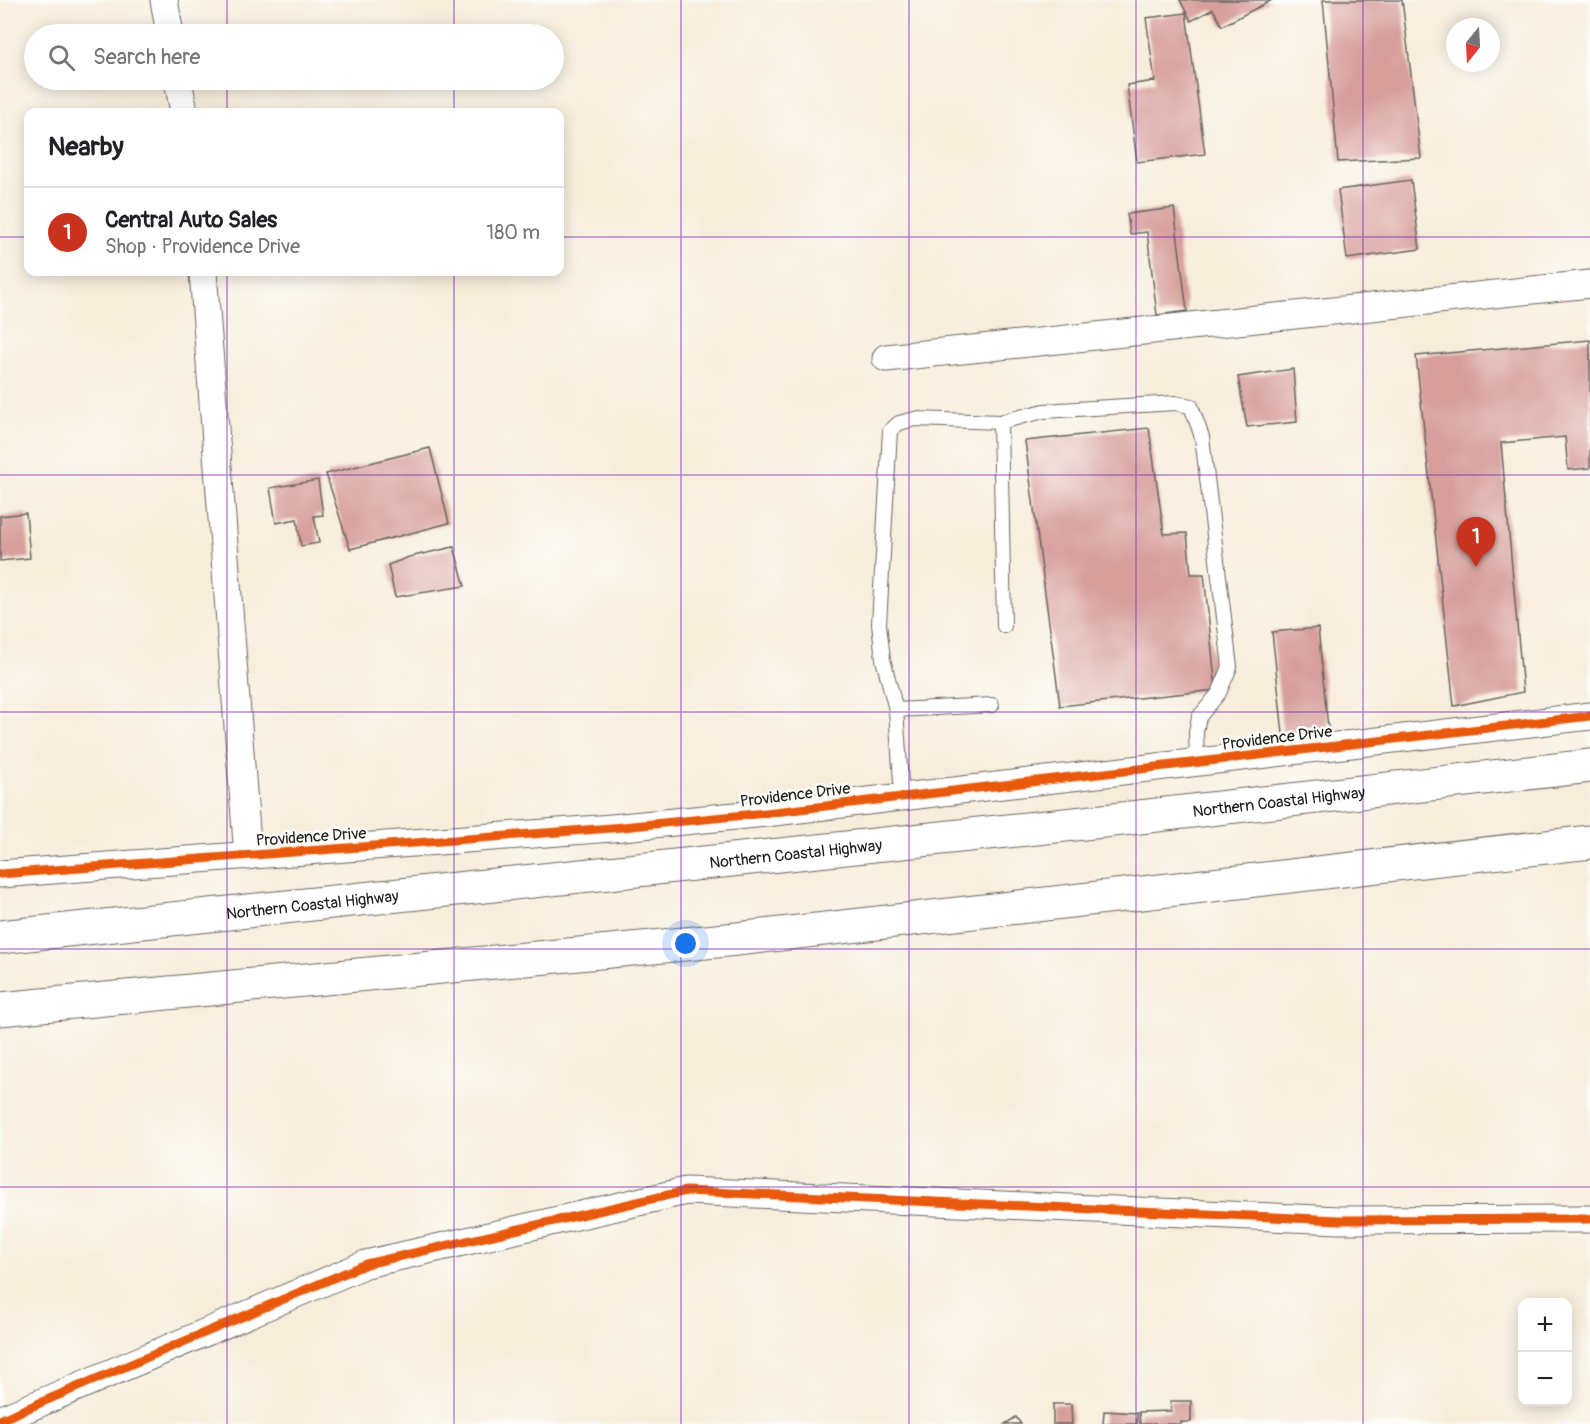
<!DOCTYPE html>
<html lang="en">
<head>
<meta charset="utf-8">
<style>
	body { margin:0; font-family:Pangolin,sans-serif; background:#f6f6f6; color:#202124 }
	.controls { position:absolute; right:18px; bottom:18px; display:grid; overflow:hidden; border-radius:12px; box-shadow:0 3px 15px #0003 }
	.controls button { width:54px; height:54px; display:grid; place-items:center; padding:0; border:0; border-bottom:2px solid #e0e0e0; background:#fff; color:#202124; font:30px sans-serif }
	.compass { position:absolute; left:1446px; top:18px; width:54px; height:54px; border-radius:50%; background:#fff; box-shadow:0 3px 15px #0003; rotate:198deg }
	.you { position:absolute; left:686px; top:944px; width:21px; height:21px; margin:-15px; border:4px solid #fff; border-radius:50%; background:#1a73e8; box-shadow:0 0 0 9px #1a73e833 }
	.badge { display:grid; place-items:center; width:39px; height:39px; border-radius:50%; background:#c8321e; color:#fff; font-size:20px; font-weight:700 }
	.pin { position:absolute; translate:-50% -50px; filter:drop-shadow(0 2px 3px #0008) }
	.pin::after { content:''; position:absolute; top:32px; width:21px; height:18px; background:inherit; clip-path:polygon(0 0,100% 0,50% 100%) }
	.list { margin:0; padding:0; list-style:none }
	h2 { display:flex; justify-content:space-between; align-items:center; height:78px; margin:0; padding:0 24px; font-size:26px }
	h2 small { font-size:20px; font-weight:400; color:#757577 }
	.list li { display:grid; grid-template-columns:39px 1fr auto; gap:18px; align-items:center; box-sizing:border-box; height:90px; padding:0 24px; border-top:2px solid #e0e0e0 }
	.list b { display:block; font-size:22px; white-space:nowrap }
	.list p { margin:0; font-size:20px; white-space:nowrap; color:#757577 }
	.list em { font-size:20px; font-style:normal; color:#757577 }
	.icon { flex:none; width:33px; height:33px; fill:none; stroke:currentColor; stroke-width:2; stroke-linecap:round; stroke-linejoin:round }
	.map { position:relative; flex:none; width:1590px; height:1424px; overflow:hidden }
	.search { position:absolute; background:#fff; box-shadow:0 3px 15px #0003; left:24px; top:24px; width:540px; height:66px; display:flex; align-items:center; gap:15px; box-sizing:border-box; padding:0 21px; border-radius:33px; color:#757577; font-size:22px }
	.panel { position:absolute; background:#fff; box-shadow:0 3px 15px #0003; left:24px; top:108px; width:540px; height:168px; border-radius:12px }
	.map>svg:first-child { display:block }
	.building { fill:#d79e9b }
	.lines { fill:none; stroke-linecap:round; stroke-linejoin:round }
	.service-casing { stroke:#69655f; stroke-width:16 }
	.minor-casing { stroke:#69655f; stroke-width:29 }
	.trunk-casing { stroke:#69655f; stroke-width:35 }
	.service { stroke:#fff; stroke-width:14 }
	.minor { stroke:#fff; stroke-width:27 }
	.trunk { stroke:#fff; stroke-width:33 }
	.cycleway-casing { stroke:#fdfcf7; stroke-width:13 }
	.cycleway { stroke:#e8590c; stroke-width:9 }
	.grid { fill:none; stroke:#7b2cbf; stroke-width:1.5; stroke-opacity:0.55 }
	.labels { text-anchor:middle; stroke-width:5; stroke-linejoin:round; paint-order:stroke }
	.street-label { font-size:16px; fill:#1c1c1c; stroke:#fdfcf7 }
</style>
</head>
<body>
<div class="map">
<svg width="1590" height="1424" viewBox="0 0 1590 1424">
	<rect width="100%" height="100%" fill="#fdfcf7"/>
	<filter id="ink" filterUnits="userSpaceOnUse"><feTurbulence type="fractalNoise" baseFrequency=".0167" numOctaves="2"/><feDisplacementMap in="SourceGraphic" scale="12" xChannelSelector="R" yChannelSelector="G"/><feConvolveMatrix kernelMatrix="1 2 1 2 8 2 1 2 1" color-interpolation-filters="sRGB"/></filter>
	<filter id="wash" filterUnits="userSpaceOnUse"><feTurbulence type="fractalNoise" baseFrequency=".008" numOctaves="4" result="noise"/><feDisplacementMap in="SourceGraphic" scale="24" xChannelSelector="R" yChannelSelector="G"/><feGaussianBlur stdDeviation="1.35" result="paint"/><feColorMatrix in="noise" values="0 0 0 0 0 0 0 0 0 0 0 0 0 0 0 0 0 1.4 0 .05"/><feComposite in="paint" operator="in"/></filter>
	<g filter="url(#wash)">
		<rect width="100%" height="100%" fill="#f7eddb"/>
		<g id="blocks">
			<g class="building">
				<path d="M1180 0H1272L1222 26 1213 9 1191 21Z"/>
				<path d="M1323 0H1402L1421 158 1338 162Z"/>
				<path d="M1186 13 1205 154 1137 162 1127 85 1155 81 1146 18Z"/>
				<path d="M1411 180 1420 249 1347 259 1338 190Z"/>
				<path d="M1174 208 1187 311 1157 315 1147 232 1130 234 1127 214Z"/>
				<path d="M1590 340V468L1568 470 1565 437 1501 443 1523 692 1454 706 1416 356Z"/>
				<path d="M1293 369 1297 422 1247 427 1238 377Z"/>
				<path d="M1149 428 1164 534 1187 533 1191 574H1204L1216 690 1060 706 1025 441Z"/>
				<path d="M430 448 449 523 350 549 326 474Z"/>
				<path d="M318 480 323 515 314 516 319 543 301 546 297 519 276 523 270 488Z"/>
				<path d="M26 513 30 558 0 561V516Z"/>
				<path d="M454 547 465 586 395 597 388 565 409 557Z"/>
				<path d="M1318 628 1329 738 1284 743 1272 632Z"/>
				<path d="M1170 1401H1191V1422H1181V1424H1140L1139 1412 1171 1411Z"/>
				<path d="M1053 1404H1071L1072 1424H1053Z"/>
				<path d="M1104 1411 1137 1413V1424H1103Z"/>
				<path d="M1016 1417 1021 1424H1005Z"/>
			</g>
		</g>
	</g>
	<g filter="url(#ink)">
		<use href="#blocks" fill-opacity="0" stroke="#69655f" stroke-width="1.5"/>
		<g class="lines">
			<defs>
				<g id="service">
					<path d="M1000 422 1004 626"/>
					<path d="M896 710 992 705"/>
					<path d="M902 796 896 710 883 659 879 624 890 431 899 423 915 419 1000 422 1044 411 1175 403 1191 406 1202 437 1230 667 1219 693 1199 717 1196 732 1197 762"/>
				</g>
				<g id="minor">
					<path d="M164 0 170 34"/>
					<path d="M178 80 184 112"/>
					<path d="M203 272 248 856"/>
					<path d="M886 358 1590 284"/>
					<path d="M0 874 612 828 766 813 1590 716"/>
					<path d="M0 1420 366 1264 686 1191 1339 1220 1590 1219"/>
				</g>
				<g id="trunk">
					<path id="s1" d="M0 937 1122 819 1590 766"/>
					<path d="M0 1009 737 939 1590 842"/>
				</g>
			</defs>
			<use href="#service" class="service-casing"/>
			<use href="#minor" class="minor-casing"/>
			<use href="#trunk" class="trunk-casing"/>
			<use href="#service" class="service"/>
			<use href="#minor" class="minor"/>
			<use href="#trunk" class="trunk"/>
			<defs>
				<g id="cycleway">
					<path d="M0 874 612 828 766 813 1590 716"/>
					<path d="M0 1420 366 1264 686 1191 1339 1220 1590 1219"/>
				</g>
			</defs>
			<use href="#cycleway" class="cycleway-casing"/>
			<use href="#cycleway" class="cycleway"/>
		</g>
	</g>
	<path class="grid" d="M227 0V34M454 0V34M681 0V1424M909 0V1424M1136 0V1424M1363 0V1424M227 80V112M454 80V112M0 237H28M560 237H1590M227 272V1424M454 272V1424M0 475H1590M0 712H1590M0 949H1590M0 1187H1590"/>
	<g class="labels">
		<g class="street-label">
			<text transform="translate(1277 737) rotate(-7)" y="6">Providence Drive</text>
			<text transform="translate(795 794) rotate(-7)" y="6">Providence Drive</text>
			<text dy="6" stroke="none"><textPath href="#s1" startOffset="1286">Northern Coastal Highway</textPath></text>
			<text transform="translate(311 836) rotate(-4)" y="6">Providence Drive</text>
			<text dy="6" stroke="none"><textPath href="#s1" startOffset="800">Northern Coastal Highway</textPath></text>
			<text dy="6" stroke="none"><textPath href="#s1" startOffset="314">Northern Coastal Highway</textPath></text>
		</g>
	</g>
</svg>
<div class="controls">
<button>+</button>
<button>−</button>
</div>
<svg class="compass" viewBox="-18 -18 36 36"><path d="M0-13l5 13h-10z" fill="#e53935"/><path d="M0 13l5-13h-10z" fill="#757577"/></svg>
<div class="you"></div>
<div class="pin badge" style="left:1476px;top:567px">1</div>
<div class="search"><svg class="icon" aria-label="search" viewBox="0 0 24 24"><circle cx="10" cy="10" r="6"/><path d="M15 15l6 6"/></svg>Search here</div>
<section class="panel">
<h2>Nearby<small></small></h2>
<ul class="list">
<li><span class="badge">1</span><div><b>Central Auto Sales</b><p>Shop · Providence Drive</p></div><em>180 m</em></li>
</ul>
</section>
</div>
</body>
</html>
